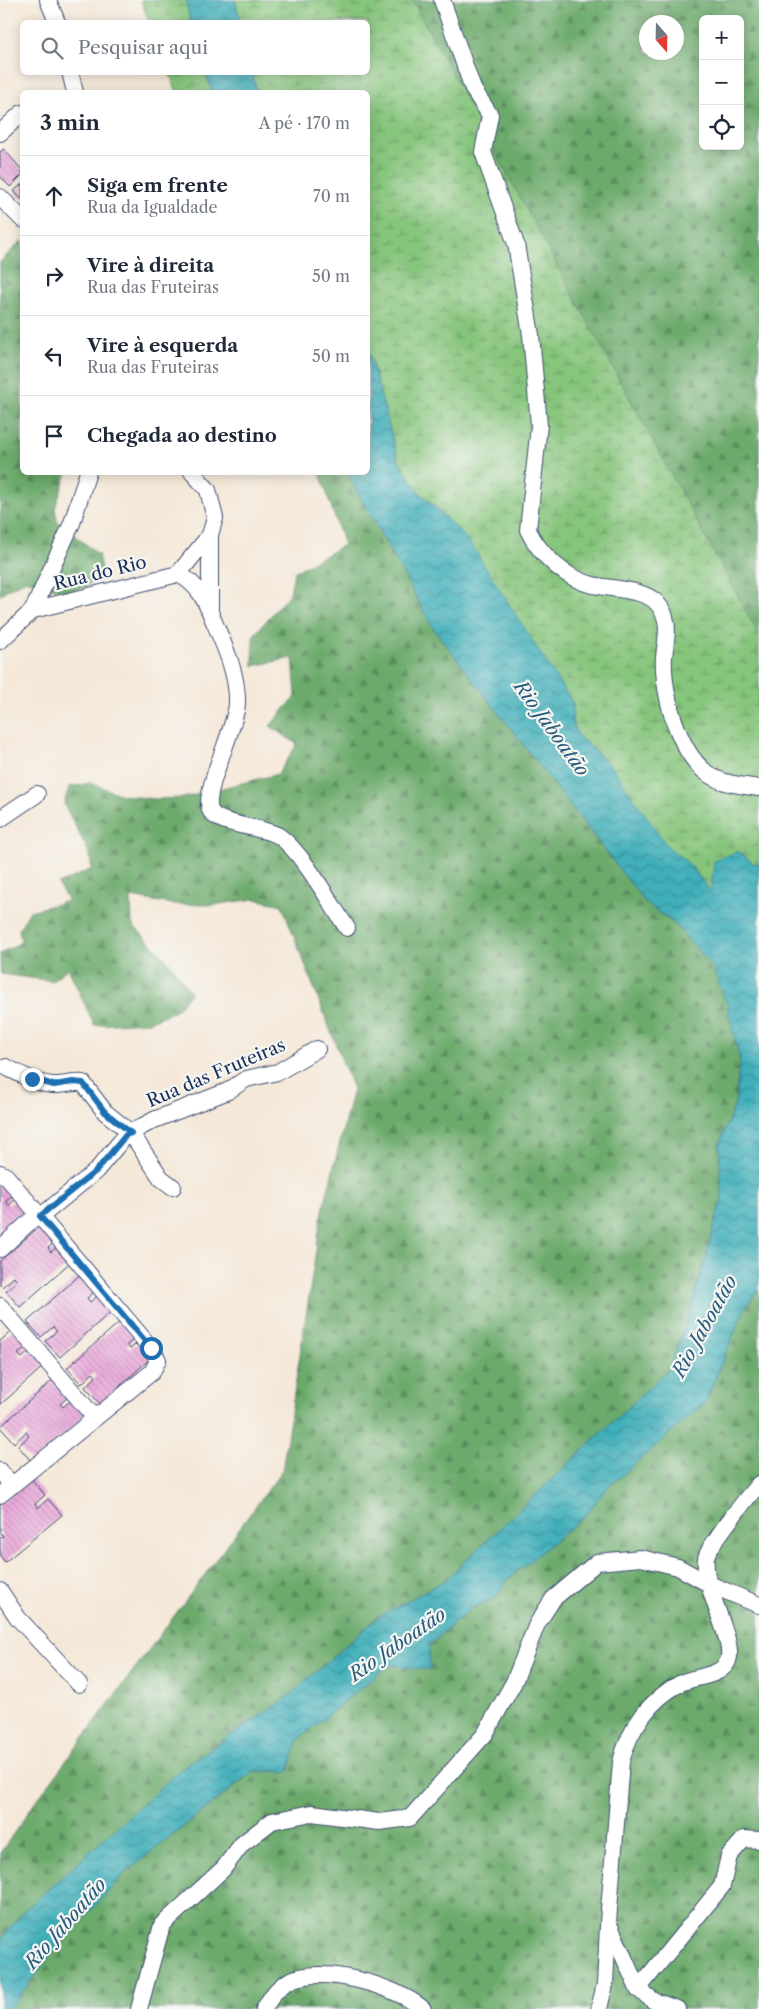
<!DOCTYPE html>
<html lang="pt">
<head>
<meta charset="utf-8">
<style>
	body { margin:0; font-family:"Libre Caslon Text",serif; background:#f6f6f7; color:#1f2937 }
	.controls { position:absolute; right:15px; top:15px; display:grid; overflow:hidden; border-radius:8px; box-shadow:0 2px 12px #0003 }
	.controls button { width:45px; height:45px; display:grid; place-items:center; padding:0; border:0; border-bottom:1px solid #e0e1e3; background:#fff; color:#1f2937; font:25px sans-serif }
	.compass { position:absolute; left:639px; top:15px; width:45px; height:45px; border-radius:50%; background:#fff; box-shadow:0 2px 12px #0003; rotate:160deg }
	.stop { position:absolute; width:15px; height:15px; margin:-11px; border:4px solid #1f6fb2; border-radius:50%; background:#fff }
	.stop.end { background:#1f6fb2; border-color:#fff; box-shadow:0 1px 5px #0008 }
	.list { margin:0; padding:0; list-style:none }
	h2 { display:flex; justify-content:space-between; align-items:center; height:65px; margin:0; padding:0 20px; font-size:21px }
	h2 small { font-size:16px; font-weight:400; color:#747a83 }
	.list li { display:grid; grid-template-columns:32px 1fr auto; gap:15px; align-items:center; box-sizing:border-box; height:80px; padding:0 20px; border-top:1px solid #e0e1e3 }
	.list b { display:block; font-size:19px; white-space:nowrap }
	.list p { margin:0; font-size:16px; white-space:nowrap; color:#747a83 }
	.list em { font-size:16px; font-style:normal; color:#747a83 }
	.icon { flex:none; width:28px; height:28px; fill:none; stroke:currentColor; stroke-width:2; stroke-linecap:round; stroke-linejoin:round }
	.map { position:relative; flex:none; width:759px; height:2009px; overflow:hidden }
	.search { position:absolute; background:#fff; box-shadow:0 2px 12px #0003; left:20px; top:20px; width:350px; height:55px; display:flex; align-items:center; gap:12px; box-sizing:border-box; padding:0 18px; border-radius:8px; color:#747a83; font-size:19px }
	.panel { position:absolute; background:#fff; box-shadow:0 2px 12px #0003; left:20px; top:90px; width:350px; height:385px; border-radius:8px }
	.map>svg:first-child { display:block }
	.forest { fill:url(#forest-firs); stroke:#446c65; fill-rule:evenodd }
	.wetland { fill:url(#wetland-marsh); stroke:#507a6d }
	.water { fill:url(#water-waves); stroke:#2d6f8c }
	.building { fill:url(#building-back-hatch) }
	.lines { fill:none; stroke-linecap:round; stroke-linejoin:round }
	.street-casing { stroke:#3c4b70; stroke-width:18 }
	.street { stroke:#fff; stroke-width:16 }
	.route { stroke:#1f6fb2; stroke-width:6 }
	.labels { text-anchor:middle; stroke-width:4.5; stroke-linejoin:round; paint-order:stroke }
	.street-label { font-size:18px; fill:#1b2f5e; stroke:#f6f6f2 }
	.water-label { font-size:19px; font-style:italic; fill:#285c7e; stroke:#f6f6f2 }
</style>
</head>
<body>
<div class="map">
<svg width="759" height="2009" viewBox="0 0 759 2009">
	<defs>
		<pattern id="forest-firs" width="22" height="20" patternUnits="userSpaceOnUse" patternTransform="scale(1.25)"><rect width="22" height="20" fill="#6caa6c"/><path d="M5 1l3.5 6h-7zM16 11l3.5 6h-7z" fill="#588b5c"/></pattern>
		<pattern id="wetland-marsh" width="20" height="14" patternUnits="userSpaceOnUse" patternTransform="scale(1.25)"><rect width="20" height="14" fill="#86c57c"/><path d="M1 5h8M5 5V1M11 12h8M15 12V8" fill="none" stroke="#6da069"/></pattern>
		<pattern id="water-waves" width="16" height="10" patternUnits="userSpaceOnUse" patternTransform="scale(1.25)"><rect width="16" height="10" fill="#3fafba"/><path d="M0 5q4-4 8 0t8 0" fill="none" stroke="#348f9a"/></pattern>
		<pattern id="building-back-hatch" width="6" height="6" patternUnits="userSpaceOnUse" patternTransform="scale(1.25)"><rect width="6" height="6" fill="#eaa9da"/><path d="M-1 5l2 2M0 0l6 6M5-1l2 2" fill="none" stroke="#bd8ab4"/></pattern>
	</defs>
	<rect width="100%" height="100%" fill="#f6f6f2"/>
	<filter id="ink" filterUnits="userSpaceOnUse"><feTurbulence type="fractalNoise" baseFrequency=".02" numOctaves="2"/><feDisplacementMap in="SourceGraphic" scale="10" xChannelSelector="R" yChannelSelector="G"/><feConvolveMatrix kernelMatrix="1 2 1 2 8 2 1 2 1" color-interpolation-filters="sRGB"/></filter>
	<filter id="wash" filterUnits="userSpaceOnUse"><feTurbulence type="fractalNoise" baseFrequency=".0096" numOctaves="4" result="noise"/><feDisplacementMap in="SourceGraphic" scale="20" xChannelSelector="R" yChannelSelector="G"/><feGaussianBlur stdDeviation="1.12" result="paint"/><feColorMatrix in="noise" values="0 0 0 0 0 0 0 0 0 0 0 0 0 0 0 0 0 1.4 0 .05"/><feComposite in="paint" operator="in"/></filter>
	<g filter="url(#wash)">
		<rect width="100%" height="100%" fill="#f5e8d8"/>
		<g class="forest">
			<path d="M412 0H759V635ZM703 19H740V146H703ZM646 22H676V52H646Z"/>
			<path d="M22 240V472L67 473 55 508 57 521 98 554 101 569 87 587 67 592 26 580 6 590 0 596V262Z"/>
			<path d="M320 473H347L433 628 645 902 675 924 712 966 727 1004 740 1061 735 1104 719 1145 722 1198 692 1306 670 1368 445 1580 378 1617 284 1700 186 1765 25 1911 0 1941V1853L34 1804 282 1471 321 1218 353 1089 282 905 255 899 213 905 171 904 131 897 132 924 168 961 191 992 175 1011 149 1022 94 1025 68 968 52 981 1 974 0 954 21 942 19 929 30 911 68 901 58 884 92 869 89 853 64 804 69 787 90 783 122 795 154 799 183 798 278 774 297 744 270 726 296 696 293 658 253 666V636L290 593 294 572 344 545Z"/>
			<path d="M759 1289V2009H10L51 1954 125 1873 254 1771H289L298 1740 389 1665 429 1646 473 1607 494 1599 509 1578 584 1517 607 1488 705 1403 744 1309Z"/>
		</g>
		<g class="wetland">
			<path d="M141 0H186L190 22H149Z"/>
			<path d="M235 0H412L759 635V863L754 864 738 852 712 892 689 864 667 846 595 751 578 736 572 721 573 704 440 511 418 491 398 458 368 349V92H257L252 73 368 72V22H241Z"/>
			<path d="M169 73H206L212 92H177Z"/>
		</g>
		<g class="water">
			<path d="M186 0H235L241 22H190Z"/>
			<path d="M206 73H252L257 92H212Z"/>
			<path d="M368 349 398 459 418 491 468 540 573 704 572 721 578 736 613 768 667 846 689 864 711 892 714 861 738 851 754 864 759 863V1289L744 1309 705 1403 607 1488 584 1517 509 1578 494 1599 473 1607 429 1645 430 1670 388 1665 298 1740 289 1771H253L125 1873 51 1954 10 2009H0V1941L24 1911 186 1765 284 1700 378 1617 445 1580 670 1368 692 1306 722 1198 719 1145 735 1104 740 1061 727 1004 712 966 675 924 645 902 433 628 347 473 368 472Z"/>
		</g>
		<g id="blocks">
			<g class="building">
				<path d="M4 149 22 170V175L10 187 0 176V152Z"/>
				<path d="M22 184V200L14 191Z"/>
				<path d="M0 1177 16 1192 6 1201 9 1205 20 1196 33 1211 0 1241Z"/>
				<path d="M43 1223 58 1239 48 1248 51 1252 62 1243 75 1258 20 1307 6 1291 17 1281 14 1277 2 1287 0 1285V1261Z"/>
				<path d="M82 1273 97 1289 87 1298 90 1302 101 1293 115 1308 60 1357 45 1341 57 1331 53 1327 41 1337 27 1322Z"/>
				<path d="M122 1320 137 1336 127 1345 130 1349 141 1340 154 1355 100 1404 85 1387 96 1377 93 1373 81 1384 67 1368Z"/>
				<path d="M14 1329 28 1345 18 1354 22 1358 32 1349 46 1364 0 1405V1341Z"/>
				<path d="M55 1378 70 1395 60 1404 63 1407 74 1398 87 1414 32 1462 18 1446 29 1436 26 1432 14 1443 0 1427Z"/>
				<path d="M31 1478 45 1495 35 1504 38 1508 48 1499 62 1515 5 1562 0 1556V1538L3 1536 0 1532V1504Z"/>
			</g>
		</g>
	</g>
	<g filter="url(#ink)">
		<use href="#blocks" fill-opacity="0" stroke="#3c4b70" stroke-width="1"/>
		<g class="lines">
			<defs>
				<g id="street">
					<path d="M48 0 57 22"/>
					<path d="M442 0 473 89 490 115 483 152 516 244 531 335 539 425 528 530C540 555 566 579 593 585 610 589 645 589 657 603 672 620 666 637 664 657 662 695 681 768 722 781 733 785 747 786 759 788"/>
					<path d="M70 72 75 92"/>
					<path d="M0 133 22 113"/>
					<path d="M0 197 22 219"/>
					<path d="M178 574C200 585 206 602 215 624 226 649 238 676 237 704 235 731 203 789 210 810 216 826 264 826 279 836 303 853 330 903 347 928"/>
					<path d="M210 608V535"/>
					<path d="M33 610 178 574 210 535 215 518 208 490 192 472"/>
					<path d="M0 641 33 610 72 523 88 472"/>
					<path d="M0 819 37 794"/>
					<path d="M6 1067C20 1074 39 1085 55 1085 65 1085 73 1082 83 1083L105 1112 131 1133 161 1178 173 1187"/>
					<path d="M0 1173 6 1176 151 1348 158 1360 152 1372 0 1495"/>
					<path d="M40 1217 96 1171 126 1135 154 1120 228 1091 246 1079 278 1072 317 1049"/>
					<path d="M0 1249 38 1214"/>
					<path d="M0 1306 95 1418"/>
					<path d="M0 1471 12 1485"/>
					<path d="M0 1591 18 1618 79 1684"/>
					<path d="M638 1989 722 1886 729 1856 744 1839 759 1840"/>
					<path d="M139 2009 162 1925 223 1869 242 1844 272 1821 312 1813 379 1822 410 1818 485 1734 514 1682 537 1624 553 1599 597 1562 641 1558 678 1567 709 1584 759 1605"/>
					<path d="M264 2009C271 1997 276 1988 289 1981 321 1964 397 1986 423 2009"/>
					<path d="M599 2009 605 1984 608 1926"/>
					<path d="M677 2009 654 2001 638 1989 608 1922 621 1762C629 1729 650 1699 681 1683 695 1676 721 1677 728 1661 736 1641 702 1588 706 1558 708 1546 749 1495 759 1484"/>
				</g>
			</defs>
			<use href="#street" class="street-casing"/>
			<use href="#street" class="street"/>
		</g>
	</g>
	<g class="lines" filter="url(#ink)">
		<path class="route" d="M32 1079 54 1085 73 1082 83 1083 105 1112 131 1133 126 1135 96 1171 40 1216 151 1348"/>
	</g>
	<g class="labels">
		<g class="street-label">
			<text transform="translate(100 573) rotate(-14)" y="6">Rua do Rio</text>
			<text transform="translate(216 1073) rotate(-23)" y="6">Rua das Fruteiras</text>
		</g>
		<g class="water-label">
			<text transform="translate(552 728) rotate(54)" y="7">Rio Jaboatão</text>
			<text transform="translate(704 1326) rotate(-61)" y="7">Rio Jaboatão</text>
			<text transform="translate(397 1644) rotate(-35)" y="7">Rio Jaboatão</text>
			<text transform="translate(65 1923) rotate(-49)" y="7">Rio Jaboatão</text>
		</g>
	</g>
</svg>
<div class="controls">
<button>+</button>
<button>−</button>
<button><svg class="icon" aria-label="locate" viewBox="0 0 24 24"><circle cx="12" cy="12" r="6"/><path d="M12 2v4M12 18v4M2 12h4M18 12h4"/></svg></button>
</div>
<svg class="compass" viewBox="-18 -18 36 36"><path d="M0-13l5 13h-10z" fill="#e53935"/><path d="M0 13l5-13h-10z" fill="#747a83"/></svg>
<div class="stop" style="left:151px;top:1348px"></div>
<div class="stop end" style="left:32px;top:1079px"></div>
<div class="search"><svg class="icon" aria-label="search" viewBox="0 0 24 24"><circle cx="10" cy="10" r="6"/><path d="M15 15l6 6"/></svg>Pesquisar aqui</div>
<section class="panel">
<h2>3 min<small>A pé · 170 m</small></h2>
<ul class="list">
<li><svg class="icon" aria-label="ahead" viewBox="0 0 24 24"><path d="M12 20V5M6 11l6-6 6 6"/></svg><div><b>Siga em frente</b><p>Rua da Igualdade</p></div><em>70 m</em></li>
<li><svg class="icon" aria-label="right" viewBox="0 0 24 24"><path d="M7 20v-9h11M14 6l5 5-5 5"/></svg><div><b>Vire à direita</b><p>Rua das Fruteiras</p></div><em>50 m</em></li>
<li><svg class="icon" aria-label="left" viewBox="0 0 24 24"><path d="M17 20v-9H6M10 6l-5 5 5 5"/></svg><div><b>Vire à esquerda</b><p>Rua das Fruteiras</p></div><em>50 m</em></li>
<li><svg class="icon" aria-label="arrive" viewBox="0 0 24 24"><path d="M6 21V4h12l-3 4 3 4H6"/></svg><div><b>Chegada ao destino</b></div></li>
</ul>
</section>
</div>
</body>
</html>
